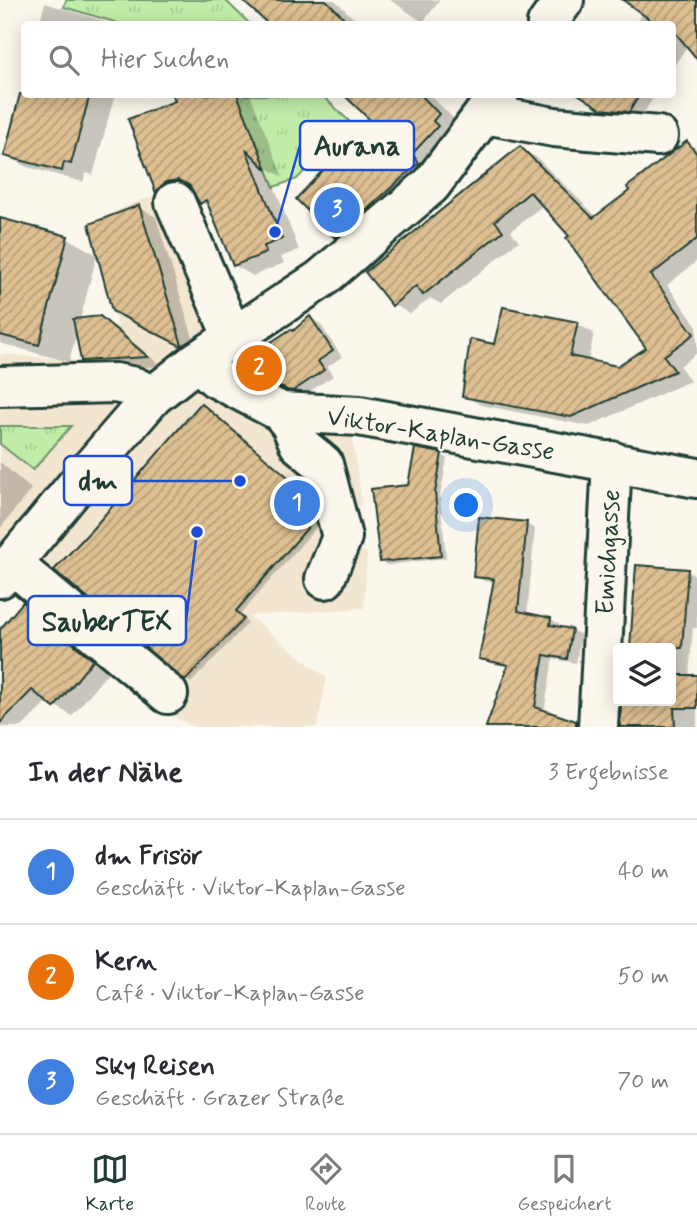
<!DOCTYPE html>
<html lang="de">
<head>
<meta charset="utf-8">
<style>
	body { margin:0; font-family:Mynerve,sans-serif; background:#f7f7f7; color:#2b2b33 }
	.controls { position:absolute; right:21px; bottom:21px; display:grid; overflow:hidden; border-radius:7px; box-shadow:0 4px 18px #0003 }
	.controls button { width:63px; height:63px; display:grid; place-items:center; padding:0; border:0; border-bottom:2px solid #e1e1e2; background:#fff; color:#2b2b33; font:35px sans-serif }
	.you { position:absolute; left:467px; top:506px; width:24px; height:24px; margin:-18px; border:5px solid #fff; border-radius:50%; background:#1a73e8; box-shadow:0 0 0 10px #1a73e833 }
	.badge { display:grid; place-items:center; width:46px; height:46px; border-radius:50%; background:#1f3d34; color:#fff; font-size:23px; font-weight:700 }
	.pin { position:absolute; translate:-50% -50%; border:4px solid #fff; box-shadow:0 2px 7px #0006 }
	.list { margin:0; padding:0; list-style:none }
	h2 { display:flex; justify-content:space-between; align-items:center; height:91px; margin:0; padding:0 28px; font-size:30px }
	h2 small { font-size:23px; font-weight:400; color:#7c7c81 }
	.list li { display:grid; grid-template-columns:46px 1fr auto; gap:21px; align-items:center; box-sizing:border-box; height:105px; padding:0 28px; border-top:2px solid #e1e1e2 }
	.list b { display:block; font-size:26px; white-space:nowrap }
	.list p { margin:0; font-size:23px; white-space:nowrap; color:#7c7c81 }
	.list em { font-size:23px; font-style:normal; color:#7c7c81 }
	.icon { flex:none; width:38px; height:38px; fill:none; stroke:currentColor; stroke-width:2; stroke-linecap:round; stroke-linejoin:round }
	.map { position:relative; flex:none; width:697px; height:727px; overflow:hidden }
	.search { position:absolute; background:#fff; box-shadow:0 4px 18px #0003; left:21px; right:21px; top:21px; height:77px; display:flex; align-items:center; gap:18px; box-sizing:border-box; padding:0 24px; border-radius:7px; color:#7c7c81; font-size:26px }
	.sheet { height:406px; background:#fff }
	nav { display:flex; justify-content:space-around; align-items:center; box-sizing:border-box; height:98px; border-top:2px solid #e1e1e2; background:#fff; font-size:19px; color:#7c7c81 }
	nav a { display:grid; justify-items:center; gap:4px }
	nav .on { color:#1f3d34 }
	.map>svg:first-child { display:block }
	.built { fill:#f2e6d1 }
	.grass { fill:url(#grass-tufts); stroke:#70956e; stroke-width:2 }
	.shadow { fill:#0003 }
	.building { fill:url(#building-hatch); stroke:#1f3d34; stroke-width:2 }
	.lines { fill:none; stroke-linecap:round; stroke-linejoin:round }
	.minor-casing { stroke:#1f3d34; stroke-width:44 }
	.minor { stroke:#fbf7ec; stroke-width:38 }
	.labels { text-anchor:middle; stroke-width:5; stroke-linejoin:round; paint-order:stroke }
	.street-label { font-size:26px; fill:#1f3d34; stroke:#fbf7ec }
	.leader { fill:none; stroke:#1d4ed8; stroke-width:2.5 }
	.callout-dot { fill:#1d4ed8; stroke:#fbf7ec; stroke-width:2.5 }
	.callout { fill:#fbf7ec; stroke:#1d4ed8; stroke-width:2.5 }
	.callout-label { font-size:28px; text-anchor:middle; font-weight:bold; fill:#1f3d34 }
</style>
</head>
<body>
<div class="map">
<svg width="697" height="727" viewBox="0 0 697 727">
	<defs>
		<pattern id="grass-tufts" width="24" height="20" patternUnits="userSpaceOnUse" patternTransform="scale(1.75)"><rect width="24" height="20" fill="#c2eda9"/><path d="M3 7l-1-3M5 7V3M7 7l1-3M15 17l-1-3M17 17v-4M19 17l1-3" fill="none" stroke="#a6cc92"/></pattern>
		<pattern id="building-hatch" width="6" height="6" patternUnits="userSpaceOnUse" patternTransform="scale(1.75)"><rect width="6" height="6" fill="#debf91"/><path d="M-1 1l2-2M0 6l6-6M5 7l2-2" fill="none" stroke="#b39c77"/></pattern>
	</defs>
	<rect width="100%" height="100%" fill="#fbf7ec"/>
	<filter id="ink" filterUnits="userSpaceOnUse"><feTurbulence type="fractalNoise" baseFrequency=".0143" numOctaves="2"/><feDisplacementMap in="SourceGraphic" scale="14" xChannelSelector="R" yChannelSelector="G"/><feConvolveMatrix kernelMatrix="1 2 1 2 8 2 1 2 1" color-interpolation-filters="sRGB"/></filter>
	<g filter="url(#ink)">
		<path class="built" d="M157 196 213 321 262 348 291 392 352 436 362 503 353 513 357 550 367 552 364 608 249 616 327 678 317 727H194L158 709 0 566V354L81 361 126 358 89 224 138 201Z"/>
		<g class="grass">
			<path d="M66 0H225L250 24H121L64 7Z"/>
			<path d="M237 95H322L351 123 297 179 274 187Z"/>
			<path d="M0 426H71L33 470 0 444Z"/>
		</g>
		<g class="shadow">
			<path d="M244 0H335L359 24H271Z"/>
			<path d="M390 0H440L423 22Z"/>
			<path d="M652 0 697 1V56L688 45 672 69V24H635Z"/>
			<path d="M45 3 103 21 109 24H39Z"/>
			<path d="M24 82V94H115L93 175 86 173 83 182 27 167 6 155Z"/>
			<path d="M174 94H250L283 177 267 168 299 250 281 257 284 263 253 276 234 265 211 208 201 202 194 191 185 192 175 202 157 192 130 120 177 102Z"/>
			<path d="M345 94H429L465 130 363 252 336 237 372 120Z"/>
			<path d="M581 94H656L641 117 615 115Z"/>
			<path d="M687 143 697 149V261L667 285 697 326V353L680 366 690 381 589 426 481 405 464 396 495 346 577 324 594 333 588 362 618 368 648 348 572 236 543 205 511 231 519 241 441 304 430 298 410 314 393 304 520 148 537 158 597 217Z"/>
			<path d="M139 207 156 217 198 354 131 320Z"/>
			<path d="M0 220 67 238 97 255 80 320 99 318 116 327 161 366 99 370 82 360 77 331 69 362 0 343Z"/>
			<path d="M311 318 320 324 342 357 327 367 333 376 304 395H299L255 372 293 332Z"/>
			<path d="M202 405 313 498 320 523 240 615 248 623 191 683 186 680Z"/>
			<path d="M441 455 447 458 440 497 446 558 387 565 381 561 409 486Z"/>
			<path d="M0 462 31 489 0 529Z"/>
			<path d="M526 524 535 529 527 615 551 619 559 624V628L572 630 581 635 576 663 553 659 544 712 549 727H488L509 667 490 663 481 658 495 582 484 581 475 576Z"/>
			<path d="M687 571 696 576 697 581V628H693L689 676H697V727H622L623 701H671V648H632V637Z"/>
			<path d="M23 604 40 613 109 671 72 716 48 701 22 727H0V632Z"/>
		</g>
		<g class="building">
			<path d="M242 0H326L350 24H268Z"/>
			<path d="M623 0H697V59L673 30V24H656Z"/>
			<path d="M20 94H90L71 164 64 162 62 171 4 156Z"/>
			<path d="M172 94H237L267 170 246 149 282 239 264 246 266 253 233 266 206 200 200 204 189 185 178 180 166 182 156 193 128 119 175 101Z"/>
			<path d="M343 94H420L439 114 433 121 438 126 412 154 419 163 335 238 296 199 370 120Z"/>
			<path d="M578 94H640L629 112 601 109Z"/>
			<path d="M687 141 697 154V239L651 275 694 334 664 356 675 371 571 417 462 397 470 339 494 344 503 307 578 322 570 356 617 366 646 348 566 238 569 236 530 192 495 221 503 231 423 295 416 286 392 306 365 272 520 146 593 218 629 191 627 187Z"/>
			<path d="M139 205 182 345 181 346 112 311 89 224Z"/>
			<path d="M0 218 68 236 39 345 0 335Z"/>
			<path d="M100 316 148 357 81 361 73 319Z"/>
			<path d="M310 316 333 351 318 361 324 370 293 391 287 390 243 367 245 359 291 329 293 331Z"/>
			<path d="M201 403 308 494 315 519 236 611 244 619 185 681 54 570 96 525Z"/>
			<path d="M415 448 442 453 435 493 441 556 380 562 371 489 408 485Z"/>
			<path d="M479 517 527 522 518 611 551 618 550 625 572 629 567 659 544 655 535 707 576 721V727H486L508 665 479 659 494 579 473 577Z"/>
			<path d="M636 565 688 569 682 648H630Z"/>
			<path d="M23 602 93 660 54 708 32 690 0 723V629Z"/>
			<path d="M671 675H697V708H674L675 727H620L621 701H671Z"/>
		</g>
		<g class="lines">
			<defs>
				<g id="minor">
					<path d="M547 24 564 0"/>
					<path d="M485 114 554 127 658 136"/>
					<path d="M175 202 233 338"/>
					<path d="M197 361 216 378 281 412 359 416 697 478"/>
					<path d="M0 386 115 383 135 387 153 396"/>
					<path d="M281 412 291 425 299 444 323 464 342 537 325 579"/>
					<path d="M12 564 168 694"/>
					<path d="M0 578 84 476 153 396 197 361 321 279 431 185 499 94"/>
					<path d="M598 727 612 461"/>
				</g>
			</defs>
			<use href="#minor" class="minor-casing"/>
			<use href="#minor" class="minor"/>
		</g>
	</g>
	<g class="labels">
		<g class="street-label">
			<text transform="translate(441 433) rotate(9)" y="9">Viktor-Kaplan-Gasse</text>
			<text transform="translate(607 552) rotate(-87)" y="9">Emichgasse</text>
		</g>
	</g>
	<path class="leader" d="M275 232L300 145M240 481L132 481M197 532L186 621"/>
	<g class="callout-dot">
		<circle cx="275" cy="232" r="7"/>
		<circle cx="240" cy="481" r="7"/>
		<circle cx="197" cy="532" r="7"/>
	</g>
	<g class="callout">
		<rect x="300" y="121" width="114" height="49" rx="7"/>
		<rect x="64" y="456" width="68" height="49" rx="7"/>
		<rect x="28" y="596" width="158" height="49" rx="7"/>
	</g>
	<g class="callout-label">
		<text x="357" y="155">Aurana</text>
		<text x="98" y="490">dm</text>
		<text x="107" y="631">SauberTEX</text>
	</g>
</svg>
<div class="controls">
<button><svg class="icon" aria-label="layers" viewBox="0 0 24 24"><path d="M12 4l9 5-9 5-9-5zM3 14l9 5 9-5"/></svg></button>
</div>
<div class="you"></div>
<div class="pin badge" style="left:297px;top:503px;background:#3f7fe0">1</div>
<div class="pin badge" style="left:259px;top:368px;background:#e8710a">2</div>
<div class="pin badge" style="left:337px;top:210px;background:#3f7fe0">3</div>
<div class="search"><svg class="icon" aria-label="search" viewBox="0 0 24 24"><circle cx="10" cy="10" r="6"/><path d="M15 15l6 6"/></svg>Hier suchen</div>
</div>
<section class="sheet">
<h2>In der Nähe<small>3 Ergebnisse</small></h2>
<ul class="list">
<li><span class="badge" style="background:#3f7fe0">1</span><div><b>dm Frisör</b><p>Geschäft · Viktor-Kaplan-Gasse</p></div><em>40 m</em></li>
<li><span class="badge" style="background:#e8710a">2</span><div><b>Kern</b><p>Café · Viktor-Kaplan-Gasse</p></div><em>50 m</em></li>
<li><span class="badge" style="background:#3f7fe0">3</span><div><b>Sky Reisen</b><p>Geschäft · Grazer Straße</p></div><em>70 m</em></li>
</ul>
</section>
<nav>
<a class="on"><svg class="icon" aria-label="map" viewBox="0 0 24 24"><path d="M3 6l6-2 6 2 6-2v14l-6 2-6-2-6 2zM9 4v14M15 6v14"/></svg>Karte</a>
<a><svg class="icon" aria-label="directions" viewBox="0 0 24 24"><path d="M12 3l9 9-9 9-9-9zM9 14v-3h6M13 9l2 2-2 2"/></svg>Route</a>
<a><svg class="icon" aria-label="saved" viewBox="0 0 24 24"><path d="M7 4h10v16l-5-4-5 4z"/></svg>Gespeichert</a>
</nav>
</body>
</html>
